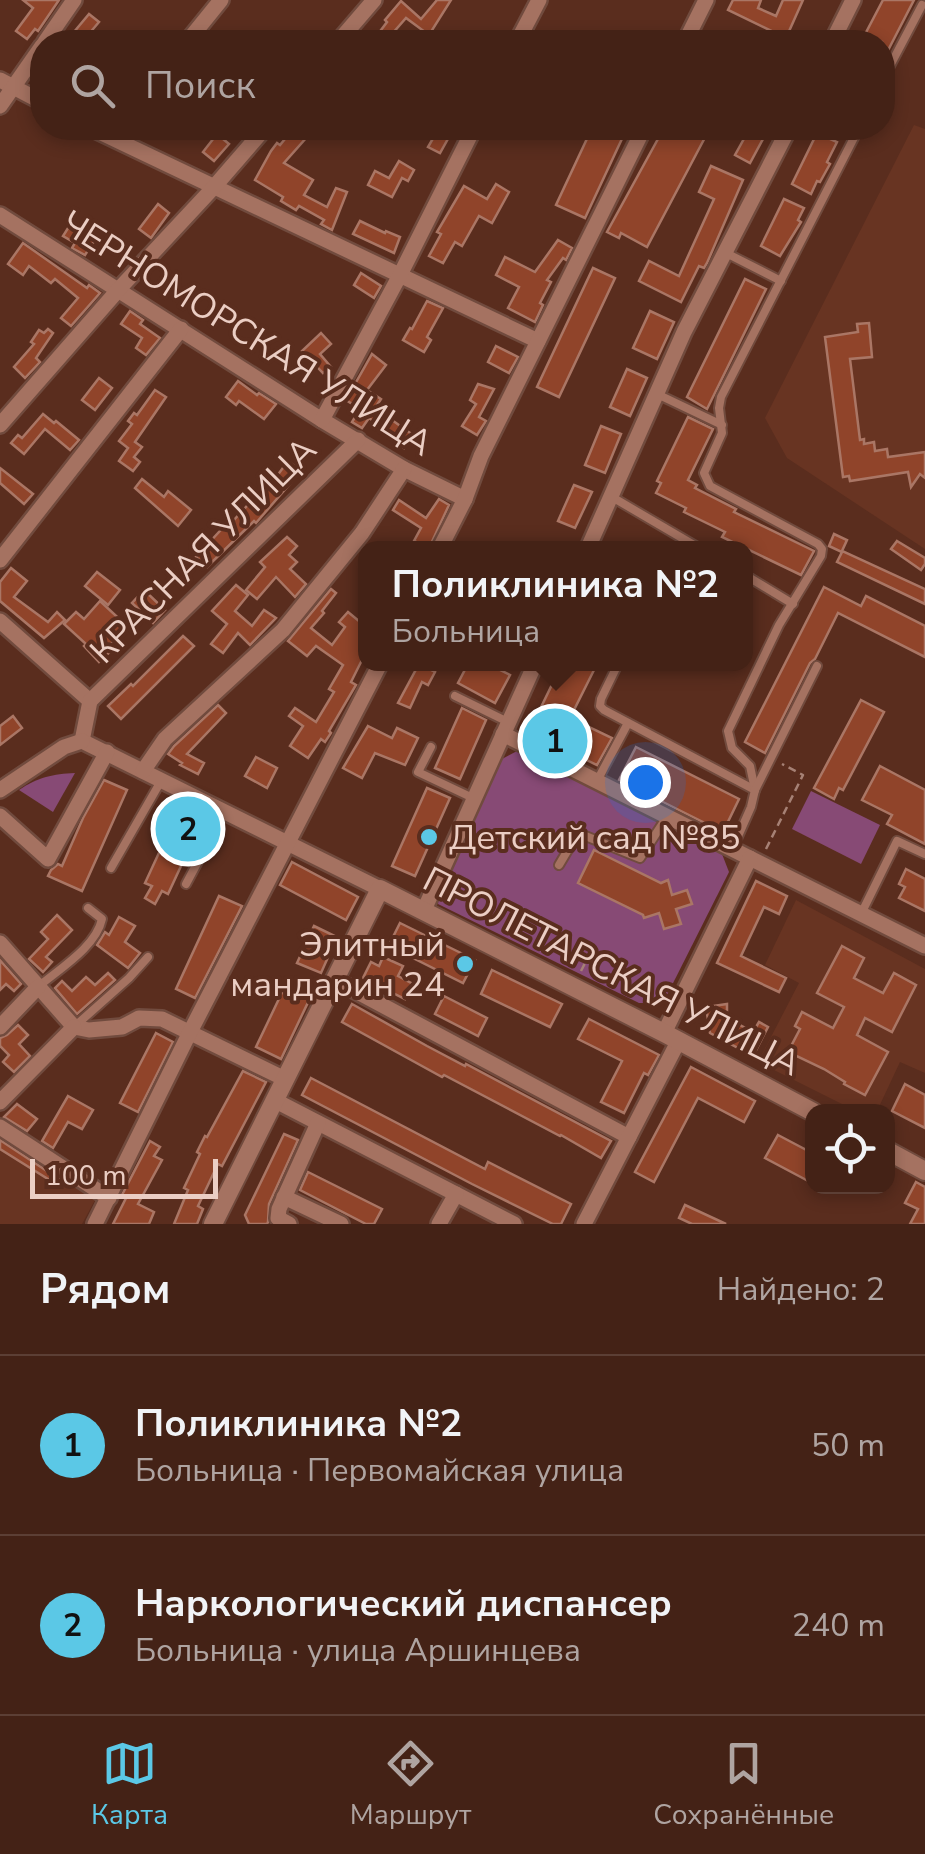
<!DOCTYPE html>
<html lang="ru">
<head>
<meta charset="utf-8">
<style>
	body { margin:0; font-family:"Nunito Sans",sans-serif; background:#4e2f23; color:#f1f3f6 }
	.controls { position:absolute; right:30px; bottom:30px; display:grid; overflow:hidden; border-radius:20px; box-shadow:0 5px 15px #0003 }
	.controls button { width:90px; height:90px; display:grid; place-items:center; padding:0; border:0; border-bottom:2px solid #5c3f35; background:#442216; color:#f1f3f6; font:50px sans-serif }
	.scale { position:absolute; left:30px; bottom:25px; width:188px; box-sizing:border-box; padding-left:10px; border:5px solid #ebcec4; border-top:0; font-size:28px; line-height:35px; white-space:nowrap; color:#ebcec4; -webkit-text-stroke:8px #5a2d1e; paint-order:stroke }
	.you { position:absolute; left:645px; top:782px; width:35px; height:35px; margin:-25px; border:8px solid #fff; border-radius:50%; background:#1a73e8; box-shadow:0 0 0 15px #1a73e833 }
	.badge { display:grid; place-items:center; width:65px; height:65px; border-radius:50%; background:#5bc8e6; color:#111; font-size:32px; font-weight:700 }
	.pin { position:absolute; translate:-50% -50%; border:5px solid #fff; box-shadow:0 2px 10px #0006 }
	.popup { position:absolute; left:358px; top:541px; width:395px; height:130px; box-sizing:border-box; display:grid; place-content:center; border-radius:20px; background:#442216; filter:drop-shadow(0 2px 8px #0005); font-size:32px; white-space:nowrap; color:#afa4a1 }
	.popup b { font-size:38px; color:#f1f3f6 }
	.popup::after { content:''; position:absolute; left:50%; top:100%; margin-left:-20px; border:20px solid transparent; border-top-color:#442216 }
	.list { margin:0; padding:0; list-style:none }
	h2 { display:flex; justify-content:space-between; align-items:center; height:130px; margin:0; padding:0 40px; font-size:42px }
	h2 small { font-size:32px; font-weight:400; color:#afa4a1 }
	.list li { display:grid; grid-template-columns:65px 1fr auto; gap:30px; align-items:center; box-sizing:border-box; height:180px; padding:0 40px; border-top:2px solid #5c3f35 }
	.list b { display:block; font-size:38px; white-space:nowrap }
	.list p { margin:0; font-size:32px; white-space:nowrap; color:#afa4a1 }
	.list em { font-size:32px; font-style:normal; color:#afa4a1 }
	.icon { flex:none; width:55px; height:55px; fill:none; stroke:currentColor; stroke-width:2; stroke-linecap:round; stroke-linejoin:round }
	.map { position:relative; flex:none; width:925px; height:1224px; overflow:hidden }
	.search { position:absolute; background:#442216; box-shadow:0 5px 15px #0003; left:30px; right:30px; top:30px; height:110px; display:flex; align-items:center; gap:25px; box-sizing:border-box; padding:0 35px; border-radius:40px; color:#afa4a1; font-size:38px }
	.sheet { height:490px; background:#442216 }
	nav { display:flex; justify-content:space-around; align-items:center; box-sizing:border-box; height:140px; border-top:2px solid #5c3f35; background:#442216; font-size:28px; color:#afa4a1 }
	nav a { display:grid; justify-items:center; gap:5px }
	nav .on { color:#5bc8e6 }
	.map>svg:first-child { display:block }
	.built { fill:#683422 }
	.green { fill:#874a75 }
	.building { fill:#90442a; stroke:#aa7665; stroke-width:2.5 }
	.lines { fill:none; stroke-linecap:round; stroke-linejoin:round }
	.service-casing { stroke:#714b3e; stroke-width:12 }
	.minor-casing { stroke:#714b3e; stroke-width:20 }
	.tertiary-casing { stroke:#714b3e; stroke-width:22 }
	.path { stroke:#a68175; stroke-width:2.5; stroke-dasharray:8 5; stroke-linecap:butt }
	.service { stroke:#a57261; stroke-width:8 }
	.minor { stroke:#a57261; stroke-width:15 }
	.tertiary { stroke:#a57261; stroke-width:18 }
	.poi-dot { fill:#5bc8e6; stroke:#5a2d1e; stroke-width:4 }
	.labels { text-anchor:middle; stroke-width:8; stroke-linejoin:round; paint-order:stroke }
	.street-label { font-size:35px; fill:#ebcec4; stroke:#5a2d1e }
	.poi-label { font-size:35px; fill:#ebcec4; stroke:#5a2d1e; text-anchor:start }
</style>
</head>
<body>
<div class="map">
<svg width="925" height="1224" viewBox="0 0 925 1224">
	<rect width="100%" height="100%" fill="#5a2d1e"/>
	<g class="built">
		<path d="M914 125 925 129V549L787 458 765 418Z"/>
		<path d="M796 900 925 969V1073L900 1062 877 1111H856L758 1062 799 983 765 965Z"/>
		<path d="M0 1142 95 1200 82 1224H0Z"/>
	</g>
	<g class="green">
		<path d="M519 750 722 854 729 872 663 1003H639L438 904 439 886 502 759Z"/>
		<path d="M75 773 53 812 19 790C38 777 53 774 75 773Z"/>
		<path d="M811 791 880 825 861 864 792 829Z"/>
	</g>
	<g class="building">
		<path d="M23 0H59L38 31 35 29 27 39 16 31 33 8Z"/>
		<path d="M437 0H451L429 35 406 18 385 42H372L387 22 385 20 401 1 421 19Z"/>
		<path d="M733 0H761L758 8 776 16 783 0H803L786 38 728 10Z"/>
		<path d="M883 0H914L882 62V42H861Z"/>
		<path d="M89 14 99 22 82 42H75L69 38Z"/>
		<path d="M294 128H315L284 163 313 180 304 195 327 207 336 188 347 192 332 230 321 224 324 220 299 206 296 210 281 201 283 197 255 180 271 151 277 143 280 145Z"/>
		<path d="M439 128H454L440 153 428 147Z"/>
		<path d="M592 128H627L585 218 556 205Z"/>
		<path d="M664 128H675L689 135 693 128H710L647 247 621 233 619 238 607 232Z"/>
		<path d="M750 128H769L750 163 735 155Z"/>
		<path d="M817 133 837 142 827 162 830 164 820 182 817 181 811 194 792 184Z"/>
		<path d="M217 134 229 144 214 161 203 152Z"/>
		<path d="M399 161 414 170 408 181 402 178 392 197 368 185 375 171 389 178Z"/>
		<path d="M711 166 743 180 707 263 704 268 699 266 681 302 639 281 649 261 679 276 714 199 699 192Z"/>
		<path d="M496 184 509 192 492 223 479 216 462 246 455 242 443 263 429 256 441 234 437 232 464 186 487 199Z"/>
		<path d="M784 199 804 208 798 220 801 222 780 256 761 246Z"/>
		<path d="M158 204 169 213 151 238 139 229Z"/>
		<path d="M360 221 385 233 386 231 400 237 394 253 353 234Z"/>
		<path d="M70 225 95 240 85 255 72 248 75 243 63 236Z"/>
		<path d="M558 240 572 248 566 260 563 258 547 280 551 282 540 303 543 305 535 322 508 308 519 287 496 275 505 257 535 272Z"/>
		<path d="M23 243 87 288 89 285 100 293 71 326 61 318 78 298 55 279 51 283 29 266 23 275 8 264Z"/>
		<path d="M593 268 615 278 559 397 537 387Z"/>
		<path d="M361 273 381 286 374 298 354 285Z"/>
		<path d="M745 279 766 289 707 409 687 397Z"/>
		<path d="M427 301 443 308 427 337 431 340 424 352 403 340 410 328 412 329Z"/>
		<path d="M130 311 143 320 140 324 160 338 146 355 136 348 142 338 121 324Z"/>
		<path d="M650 311 674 322 657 359 633 348Z"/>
		<path d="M869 323 872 357 850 359 860 440 864 439V444L874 442 875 451 887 449 888 457 925 452V478L920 474 911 487 908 472 850 481 849 476 843 477 825 337 858 332 857 324Z"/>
		<path d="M48 329 53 333 36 358 40 362 25 378 14 367 34 344 31 342 39 330 44 333Z"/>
		<path d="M321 333 331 344 320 354 331 367 323 373 302 351Z"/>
		<path d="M496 346 518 357 509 373 488 362Z"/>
		<path d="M372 354 386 365 367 390 381 399 375 408 413 435 404 448 395 442 397 438 369 418 362 428 352 422 360 409 346 400Z"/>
		<path d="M627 369 647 378 630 416 610 407Z"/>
		<path d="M99 378 112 388 95 410 82 400Z"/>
		<path d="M238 381 257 395 259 393 276 404 264 419 239 401 236 405 226 397Z"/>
		<path d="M478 384 494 389 479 417 486 421 477 435 462 426 476 404 470 400Z"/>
		<path d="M155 390 166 397 135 442 142 447 134 457 140 462 133 471 119 461 128 448 119 441 132 424 128 421 134 413 137 415Z"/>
		<path d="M43 414 54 423 56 421 79 440 70 450 45 429 24 454 11 443 18 435 22 438Z"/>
		<path d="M688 417 713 429 688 480 697 485 695 488 736 509 734 512 814 551 801 575 722 537 725 532 684 512 686 508 656 493 661 483 657 481Z"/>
		<path d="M601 426 621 434 605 473 585 465Z"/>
		<path d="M288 461 301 471 256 523 254 521 207 567 196 557 230 520 232 522 272 479 274 480Z"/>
		<path d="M0 468 33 494 24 504 0 483Z"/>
		<path d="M142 479 164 497 168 491 191 510 178 526 135 488Z"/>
		<path d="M574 485 592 492 575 528 558 521Z"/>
		<path d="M439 499 449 505 429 548 414 541 421 528 393 510 399 500 426 518Z"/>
		<path d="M834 534 847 540 842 551 925 589V604L837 562 842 552 829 546Z"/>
		<path d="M287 537 297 546 289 555 297 562 290 569 306 584 295 597 276 577 257 599 246 590 265 567 260 562Z"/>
		<path d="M897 541 925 558V564L921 570 891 549Z"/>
		<path d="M11 568 27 581 14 597 48 622 57 612 65 620 44 638 0 601V582Z"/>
		<path d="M97 572 120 590 108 605 85 586Z"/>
		<path d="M236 585 248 595 235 611 252 626 264 610 276 618 250 645 238 633 223 653 211 644 227 624 212 611Z"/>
		<path d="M824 587 861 606 866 596 925 626V657L838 613 815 659 810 663 765 753 745 742Z"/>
		<path d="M331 589 336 593 322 611 324 613 311 628 332 645 345 627 339 622 348 612 365 626V654L351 682 356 685 329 731 331 733 325 742 321 739 308 758 290 746 303 726 289 716 295 708 316 722 334 692 329 689 343 665 316 646 307 656 288 641Z"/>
		<path d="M144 590 165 610 153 623 132 603Z"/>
		<path d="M100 601 127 626 109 646 113 649 99 662 84 646 86 644 64 624 76 612 84 619Z"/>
		<path d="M183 636 194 646 121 719 108 706 131 684 133 686Z"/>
		<path d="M419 664 435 672 428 685 422 682 410 708 398 703Z"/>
		<path d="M468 664H488L510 675 495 703 458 683Z"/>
		<path d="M562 664H597L570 718 612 738 597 765 529 732Z"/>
		<path d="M861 700 884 712 843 790 839 788 834 799 814 788Z"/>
		<path d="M218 705 226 713 187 754 204 763 198 774 180 765 182 763 168 754 174 746Z"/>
		<path d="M462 708 486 720 460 779 435 768Z"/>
		<path d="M13 716 22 728 0 745V726Z"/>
		<path d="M368 726 392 738 397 728 418 738 405 765 375 753 362 778 343 768Z"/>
		<path d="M636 747 739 799 723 832 619 780Z"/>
		<path d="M256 757 277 768 267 788 245 776Z"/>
		<path d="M880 766 925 790V844L887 824 892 815 862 800Z"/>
		<path d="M104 780 127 790 82 891 48 876 51 870 58 864 62 866 83 818Z"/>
		<path d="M427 788 450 798 415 876 392 866Z"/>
		<path d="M177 814 200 825 168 894 162 891 155 904 145 898 152 886 145 883Z"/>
		<path d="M594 850 661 883 668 880 672 895 687 890 692 904 676 909 681 924 664 929 659 913 644 918 643 915 578 883Z"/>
		<path d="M292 862 358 897 346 920 280 885Z"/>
		<path d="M906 869 925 879V911L899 898 905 887 899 884Z"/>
		<path d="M756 881 787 896 779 914 764 907 741 956 786 978 779 992 717 963Z"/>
		<path d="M219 896 242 906 195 998 176 989Z"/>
		<path d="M57 915 72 930 46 957 52 962 43 972 29 959 48 939 41 932Z"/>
		<path d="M119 917 135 926 125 942 140 953 128 968 97 945 105 932 109 935Z"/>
		<path d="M400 923 475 960 463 983 409 956 410 954 390 943Z"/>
		<path d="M314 926 337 937 321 973 297 963Z"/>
		<path d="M842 946 864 958 854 978 883 993 894 973 916 985 892 1032 865 1018 857 1035 888 1052 865 1095 844 1084 845 1082 824 1069 788 1052 800 1029 795 1026 802 1012 833 1028 844 1007 817 993Z"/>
		<path d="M383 957 403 966 398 976 413 984 405 999 363 978 371 962 379 966Z"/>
		<path d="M0 960 21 984 14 991 6 984 0 990Z"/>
		<path d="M492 970 562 1004 550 1027 481 994Z"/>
		<path d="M108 973 115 980 77 1014 55 988 62 981 72 991 86 977 95 985Z"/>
		<path d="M287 982 312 994 281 1059 256 1047Z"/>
		<path d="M444 996 487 1018 478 1036 435 1014Z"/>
		<path d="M352 1004 427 1046 465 1066 466 1064 611 1141 601 1158 561 1135 560 1136 444 1075 442 1077 342 1022Z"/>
		<path d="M727 1004V1018L753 1032 759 1022 768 1027 753 1056 710 1033 706 1007Z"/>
		<path d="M589 1019 659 1055 648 1075 644 1073 624 1113 601 1102 622 1061 578 1039Z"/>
		<path d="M18 1025 28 1035 19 1044 30 1056 14 1072 3 1062 9 1055 0 1046V1038L7 1035Z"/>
		<path d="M156 1033 173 1042 138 1112 120 1103Z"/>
		<path d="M691 1067 755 1101 744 1122 698 1098 654 1182 635 1172Z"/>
		<path d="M243 1071 266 1082 222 1166 218 1164 198 1206 203 1209 197 1224H174L188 1190 184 1188 200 1154 197 1152 205 1136 207 1137Z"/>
		<path d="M311 1078 485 1169 488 1162 571 1204 561 1224H553L472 1184 302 1095Z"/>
		<path d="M905 1084 925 1095V1128L892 1111Z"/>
		<path d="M68 1096 93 1110 82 1129 68 1122 53 1148 42 1141Z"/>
		<path d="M17 1104 37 1119 27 1131 4 1117Z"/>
		<path d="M284 1134 298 1140 269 1204 268 1222 267 1224H249L245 1215Z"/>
		<path d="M778 1135 812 1153V1183L765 1158Z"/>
		<path d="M0 1140 59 1179 56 1184 0 1149Z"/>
		<path d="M150 1141 160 1147 154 1156 162 1160 138 1204 154 1212 149 1224H113L126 1198 122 1195Z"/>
		<path d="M308 1172 382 1209 374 1224H366L300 1190Z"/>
		<path d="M916 1182 925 1187V1224H910L918 1209 905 1203Z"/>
		<path d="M685 1205 726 1224H692L679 1218Z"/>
	</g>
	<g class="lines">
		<defs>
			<g id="service">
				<path d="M882 81 922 5"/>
				<path d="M726 253 781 281"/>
				<path d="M657 394 722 425"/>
				<path d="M612 497 699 548"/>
				<path d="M745 575 793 604"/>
				<path d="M618 664 601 699 600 706 604 710 755 790"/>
				<path d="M455 696 508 722"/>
				<path d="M431 747 418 772 475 799"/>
				<path d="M597 781 628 723"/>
				<path d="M755 790 750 766 732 748 728 731 779 625 821 556 822 549 818 544 710 486 704 473 722 433 719 408 721 397 859 128"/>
				<path d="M732 850 751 807 755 790 817 666"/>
				<path d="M559 865 578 833 640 858 667 817"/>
				<path d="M111 868 161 781"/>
				<path d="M186 884 224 813"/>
				<path d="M861 914 897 841 925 854"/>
				<path d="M38 987C59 969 96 947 102 919L88 908"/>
				<path d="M74 1027 129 978 148 957"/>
			</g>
			<g id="minor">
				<path d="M45 42 74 0"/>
				<path d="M187 42 221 0"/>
				<path d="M338 42 374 0"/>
				<path d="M517 42 539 0"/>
				<path d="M685 42 706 0"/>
				<path d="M832 42 853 0"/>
				<path d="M0 80 42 102"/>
				<path d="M0 106 42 46"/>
				<path d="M91 128 538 341"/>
				<path d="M0 215 322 420 404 469 465 499"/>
				<path d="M322 420 400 275 474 128"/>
				<path d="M0 425 119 289 214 187 265 128"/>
				<path d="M440 548 465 499 481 456 644 128"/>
				<path d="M588 548 684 332 789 128"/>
				<path d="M0 560 181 329"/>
				<path d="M0 621 90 701 82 741"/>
				<path d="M90 701 358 440"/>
				<path d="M503 734 925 946"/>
				<path d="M82 741 380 889"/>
				<path d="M143 771 165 739 283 630 362 533 404 469"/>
				<path d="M0 790 64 747 82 741"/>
				<path d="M0 816 48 859 107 752"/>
				<path d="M424 910 535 664"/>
				<path d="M0 943 74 1027"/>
				<path d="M335 980 629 1137"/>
				<path d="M0 1027 38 987"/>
				<path d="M74 1027 89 1030 122 1027 139 1018 162 1019 285 1079"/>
				<path d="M664 1033 750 858"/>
				<path d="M274 1100 514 1224"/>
				<path d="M0 1102 74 1027"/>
				<path d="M0 1127 109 1198"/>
				<path d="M284 1197 341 1224"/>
				<path d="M95 1224 190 1032 380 664"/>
				<path d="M289 1224 278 1218 279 1209 318 1123"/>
				<path d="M439 1224 456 1194"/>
				<path d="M584 1224 679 1040"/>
			</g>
			<g id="tertiary">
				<path d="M888 1151 925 1171"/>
				<path d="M213 1224 380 889 664 1033 813 1112"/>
			</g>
		</defs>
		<use href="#service" class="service-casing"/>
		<use href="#minor" class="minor-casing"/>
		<use href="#tertiary" class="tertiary-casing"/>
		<g class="path">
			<path d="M766 849 803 775 782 764"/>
			<path d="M581 971 590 953"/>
		</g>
		<use href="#service" class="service"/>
		<use href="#minor" class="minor"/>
		<use href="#tertiary" class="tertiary"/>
	</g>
	<g class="poi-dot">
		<circle cx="429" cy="837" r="10"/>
		<circle cx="465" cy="964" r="10"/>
	</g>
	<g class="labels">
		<g class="street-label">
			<text transform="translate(247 333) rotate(32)" y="12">ЧЕРНОМОРСКАЯ УЛИЦА</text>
			<text transform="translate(203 550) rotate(-45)" y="12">КРАСНАЯ УЛИЦА</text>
			<text transform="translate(612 971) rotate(27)" y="12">ПРОЛЕТАРСКАЯ УЛИЦА</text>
		</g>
		<g class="poi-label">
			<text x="449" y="849">Детский сад №85</text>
			<text x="445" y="956" text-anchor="end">Элитный<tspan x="445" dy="40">мандарин 24</tspan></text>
		</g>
	</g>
</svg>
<div class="controls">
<button><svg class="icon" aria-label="locate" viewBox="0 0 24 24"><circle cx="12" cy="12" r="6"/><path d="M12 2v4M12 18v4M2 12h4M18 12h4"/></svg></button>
</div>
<div class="scale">100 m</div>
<div class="you"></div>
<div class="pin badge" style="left:555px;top:741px">1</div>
<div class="popup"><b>Поликлиника №2</b>Больница</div>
<div class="pin badge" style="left:188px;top:829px">2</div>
<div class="search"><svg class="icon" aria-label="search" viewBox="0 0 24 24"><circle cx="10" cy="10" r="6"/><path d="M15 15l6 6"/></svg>Поиск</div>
</div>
<section class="sheet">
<h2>Рядом<small>Найдено: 2</small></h2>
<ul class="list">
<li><span class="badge">1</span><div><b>Поликлиника №2</b><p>Больница · Первомайская улица</p></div><em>50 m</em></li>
<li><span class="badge">2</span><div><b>Наркологический диспансер</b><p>Больница · улица Аршинцева</p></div><em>240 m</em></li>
</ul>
</section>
<nav>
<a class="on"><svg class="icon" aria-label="map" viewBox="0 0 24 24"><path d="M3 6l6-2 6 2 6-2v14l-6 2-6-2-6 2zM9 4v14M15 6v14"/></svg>Карта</a>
<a><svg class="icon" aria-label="directions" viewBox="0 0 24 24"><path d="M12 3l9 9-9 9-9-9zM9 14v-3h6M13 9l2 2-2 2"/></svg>Маршрут</a>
<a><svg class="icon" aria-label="saved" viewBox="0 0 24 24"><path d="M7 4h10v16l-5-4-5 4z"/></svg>Сохранённые</a>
</nav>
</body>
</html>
